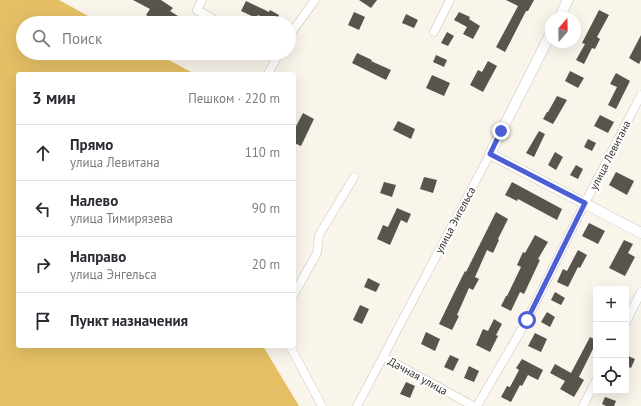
<!DOCTYPE html>
<html lang="ru">
<head>
<meta charset="utf-8">
<style>
	body { margin:0; font-family:"PT Sans",sans-serif; background:#f7f7f7; color:#2b2b33 }
	.controls { position:absolute; right:12px; bottom:12px; display:grid; overflow:hidden; border-radius:4px; box-shadow:0 4px 16px #0002 }
	.controls button { width:36px; height:36px; display:grid; place-items:center; padding:0; border:0; border-bottom:1px solid #e1e1e2; background:#fff; color:#2b2b33; font:20px sans-serif }
	.compass { position:absolute; left:545px; top:12px; width:36px; height:36px; border-radius:50%; background:#fff; box-shadow:0 4px 16px #0002; rotate:20deg }
	.stop { position:absolute; width:12px; height:12px; margin:-9px; border:3px solid #4d5fd5; border-radius:50%; background:#fff }
	.stop.end { background:#4d5fd5; border-color:#fff; box-shadow:0 1px 4px #0008 }
	.list { margin:0; padding:0; list-style:none }
	h2 { display:flex; justify-content:space-between; align-items:center; height:52px; margin:0; padding:0 16px; font-size:17px }
	h2 small { font-size:13px; font-weight:400; color:#7c7c81 }
	.list li { display:grid; grid-template-columns:26px 1fr auto; gap:12px; align-items:center; box-sizing:border-box; height:56px; padding:0 16px; border-top:1px solid #e1e1e2 }
	.list b { display:block; font-size:15px; white-space:nowrap }
	.list p { margin:0; font-size:13px; white-space:nowrap; color:#7c7c81 }
	.list em { font-size:13px; font-style:normal; color:#7c7c81 }
	.icon { flex:none; width:22px; height:22px; fill:none; stroke:currentColor; stroke-width:2; stroke-linecap:round; stroke-linejoin:round }
	.map { position:relative; flex:none; width:641px; height:406px; overflow:hidden }
	.search { position:absolute; background:#fff; box-shadow:0 4px 16px #0002; left:16px; top:16px; width:280px; height:44px; display:flex; align-items:center; gap:10px; box-sizing:border-box; padding:0 14px; border-radius:22px; color:#7c7c81; font-size:15px }
	.panel { position:absolute; background:#fff; box-shadow:0 4px 16px #0002; left:16px; top:72px; width:280px; height:276px; border-radius:4px }
	.map>svg:first-child { display:block }
	.forest { fill:#e4bf65 }
	.building { fill:#59554d }
	.lines { fill:none; stroke-linecap:round; stroke-linejoin:round }
	.minor-casing { stroke:#c9c4ba; stroke-width:9 }
	.tertiary-casing { stroke:#c9c4ba; stroke-width:11 }
	.minor { stroke:#fff; stroke-width:8 }
	.tertiary { stroke:#fff; stroke-width:10 }
	.route { stroke:#4d5fd5; stroke-width:5 }
	.labels { text-anchor:middle; stroke-width:4; stroke-linejoin:round; paint-order:stroke }
	.street-label { font-size:11px; fill:#363430; stroke:#fff }
</style>
</head>
<body>
<div class="map">
<svg width="641" height="406" viewBox="0 0 641 406">
	<rect width="100%" height="100%" fill="#f9f5eb"/>
	<path class="forest" d="M0 0H59L101 23H23V53H156L193 73 18 74V346H263L299 406H0Z"/>
	<g class="building">
		<path d="M133 0H161L173 8 170 11 178 16 174 23H159L146 15 150 9Z"/>
		<path d="M359 0H377L371 8Z"/>
		<path d="M506 0H534L528 11H526L505 52 496 47 518 6Z"/>
		<path d="M246 1 269 12 270 10 279 15 276 23 258 15 256 18 241 11Z"/>
		<path d="M599 10 609 15 597 37 600 39 595 49 592 48 584 64 576 60 585 44 582 43Z"/>
		<path d="M354 12 365 17 359 30 348 25Z"/>
		<path d="M459 12 470 17 469 19 480 26 473 39 463 34 467 27 454 20Z"/>
		<path d="M406 14 418 20 414 28 402 23Z"/>
		<path d="M193 16 204 23H188Z"/>
		<path d="M447 32 454 36 448 46 441 43Z"/>
		<path d="M641 35V60L639 64 629 58Z"/>
		<path d="M357 53 372 60 371 61 391 70 386 80 352 63Z"/>
		<path d="M436 55 447 60 444 67 433 62Z"/>
		<path d="M488 61 497 66 483 92 470 85 478 70 482 72Z"/>
		<path d="M570 71 584 78 578 88 565 81Z"/>
		<path d="M616 73 630 81 616 109 608 105 617 87 610 84Z"/>
		<path d="M432 75 450 83 444 96 426 88Z"/>
		<path d="M557 96 567 100 553 124 543 119 547 112H548Z"/>
		<path d="M303 113 314 119 301 146 294 143V130Z"/>
		<path d="M600 115 614 122 608 133 594 126Z"/>
		<path d="M398 121 415 129 411 139 393 130Z"/>
		<path d="M539 131 545 134 534 157 526 153Z"/>
		<path d="M588 139 596 143 592 151 584 147Z"/>
		<path d="M555 152 563 157 556 170 548 165Z"/>
		<path d="M576 165 583 169 578 179 570 175Z"/>
		<path d="M616 172 634 181 627 195 609 185Z"/>
		<path d="M424 177 437 180 433 193 420 189Z"/>
		<path d="M384 182 396 185 392 197 380 193Z"/>
		<path d="M512 182 562 209 557 220 518 199 517 201 505 195Z"/>
		<path d="M397 208 411 214 407 223 401 220 390 245 377 239 383 225 388 227Z"/>
		<path d="M496 212 508 219 498 239 499 240 493 253 487 250 475 277 479 279 473 290 469 288 457 315 459 316 452 330 439 324 454 293 465 271 466 272Z"/>
		<path d="M589 223 605 231 598 244 582 236Z"/>
		<path d="M535 235 548 242 538 259 540 260 524 294 520 292 511 311 501 306 506 296H507L521 267 517 265 523 252 525 253Z"/>
		<path d="M624 240 633 244 628 253 635 257 625 276 609 268Z"/>
		<path d="M578 250 587 255 580 268 578 267 568 287 557 282 563 269 567 271Z"/>
		<path d="M368 278 380 284 376 292 364 287Z"/>
		<path d="M555 292 565 298 561 305 551 300Z"/>
		<path d="M360 305 369 309 362 324 353 320Z"/>
		<path d="M547 312 555 317 550 327 541 322Z"/>
		<path d="M494 319 502 324 496 335 498 336 490 352 476 345 483 329 488 331Z"/>
		<path d="M426 332 440 339 435 351 421 344Z"/>
		<path d="M535 333 547 339 541 352 528 346Z"/>
		<path d="M590 337 596 340V343L579 377 584 380 574 397 560 389 565 381 550 373 555 364 571 373Z"/>
		<path d="M450 355 459 359 453 371 444 367Z"/>
		<path d="M626 355 635 359 631 368 626 366Z"/>
		<path d="M522 359 543 370 538 380 528 375 522 386 520 385 511 402 501 397 507 386 510 387 519 370 516 368Z"/>
		<path d="M469 366 479 371 474 382 464 378Z"/>
		<path d="M406 382 415 386 410 398 400 394Z"/>
		<path d="M605 397 616 401 614 406H606L602 404Z"/>
	</g>
	<g class="lines">
		<defs>
			<g id="minor">
				<path d="M202 0 197 10 213 19"/>
				<path d="M434 32 450 0"/>
				<path d="M289 36 315 0"/>
				<path d="M268 74 279 53"/>
				<path d="M294 294 317 253 319 235 354 177"/>
				<path d="M626 322 641 292"/>
				<path d="M290 346 322 406"/>
				<path d="M384 357 473 406"/>
				<path d="M357 406 490 154"/>
				<path d="M477 406 527 320 585 203 641 95"/>
				<path d="M583 406 596 381"/>
			</g>
			<g id="tertiary">
				<path d="M559 18 568 0"/>
				<path d="M551 33 490 154 641 233"/>
			</g>
		</defs>
		<use href="#minor" class="minor-casing"/>
		<use href="#tertiary" class="tertiary-casing"/>
		<use href="#minor" class="minor"/>
		<use href="#tertiary" class="tertiary"/>
	</g>
	<g class="lines">
		<path class="route" d="M501 131 490 154 585 203 527 320"/>
	</g>
	<g class="labels">
		<g class="street-label">
			<text transform="translate(610 155) rotate(-63)" y="4">улица Левитана</text>
			<text transform="translate(455 220) rotate(-62)" y="4">улица Энгельса</text>
			<text transform="translate(418 376) rotate(29)" y="4">Дачная улица</text>
		</g>
	</g>
</svg>
<div class="controls">
<button>+</button>
<button>−</button>
<button><svg class="icon" aria-label="locate" viewBox="0 0 24 24"><circle cx="12" cy="12" r="6"/><path d="M12 2v4M12 18v4M2 12h4M18 12h4"/></svg></button>
</div>
<svg class="compass" viewBox="-18 -18 36 36"><path d="M0-13l5 13h-10z" fill="#e53935"/><path d="M0 13l5-13h-10z" fill="#7c7c81"/></svg>
<div class="stop" style="left:527px;top:320px"></div>
<div class="stop end" style="left:501px;top:131px"></div>
<div class="search"><svg class="icon" aria-label="search" viewBox="0 0 24 24"><circle cx="10" cy="10" r="6"/><path d="M15 15l6 6"/></svg>Поиск</div>
<section class="panel">
<h2>3 мин<small>Пешком · 220 m</small></h2>
<ul class="list">
<li><svg class="icon" aria-label="ahead" viewBox="0 0 24 24"><path d="M12 20V5M6 11l6-6 6 6"/></svg><div><b>Прямо</b><p>улица Левитана</p></div><em>110 m</em></li>
<li><svg class="icon" aria-label="left" viewBox="0 0 24 24"><path d="M17 20v-9H6M10 6l-5 5 5 5"/></svg><div><b>Налево</b><p>улица Тимирязева</p></div><em>90 m</em></li>
<li><svg class="icon" aria-label="right" viewBox="0 0 24 24"><path d="M7 20v-9h11M14 6l5 5-5 5"/></svg><div><b>Направо</b><p>улица Энгельса</p></div><em>20 m</em></li>
<li><svg class="icon" aria-label="arrive" viewBox="0 0 24 24"><path d="M6 21V4h12l-3 4 3 4H6"/></svg><div><b>Пункт назначения</b></div></li>
</ul>
</section>
</div>
</body>
</html>
